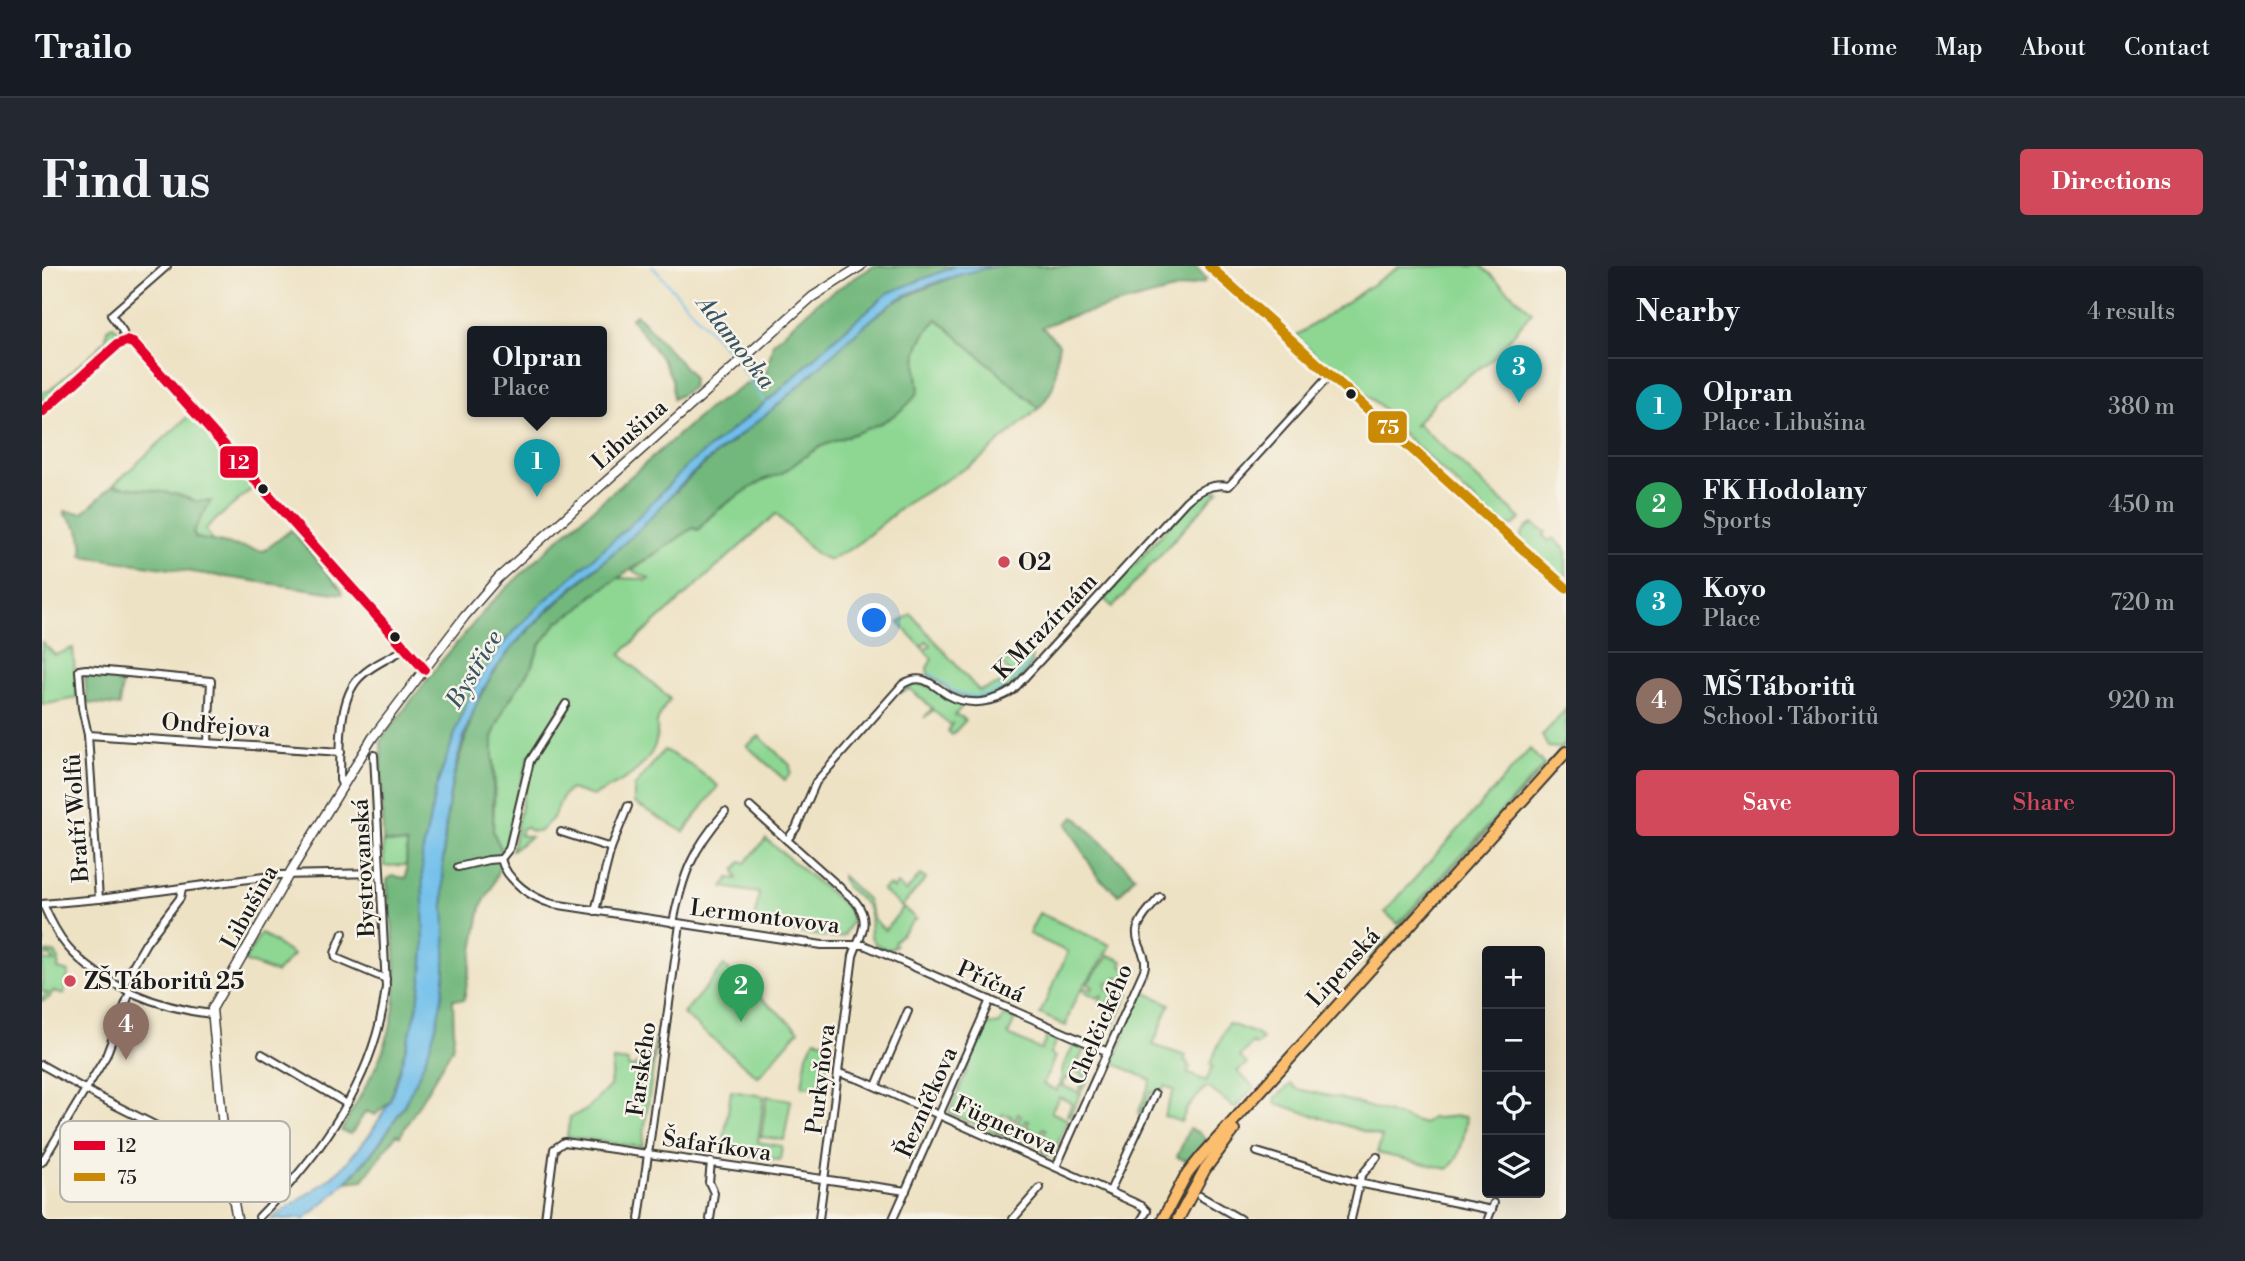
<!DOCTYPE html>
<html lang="en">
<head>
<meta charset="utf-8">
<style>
	body { margin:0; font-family:"Libre Bodoni",serif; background:#242831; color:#f1f3f6 }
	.controls { position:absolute; right:21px; bottom:21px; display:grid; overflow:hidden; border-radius:7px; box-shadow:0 7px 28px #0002 }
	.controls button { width:63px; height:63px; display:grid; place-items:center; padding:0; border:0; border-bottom:2px solid #363941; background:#171b24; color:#f1f3f6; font:35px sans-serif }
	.you { position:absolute; left:833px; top:355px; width:24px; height:24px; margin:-18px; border:5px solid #fff; border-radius:50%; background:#1a73e8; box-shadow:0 0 0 10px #1a73e833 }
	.badge { display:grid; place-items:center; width:46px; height:46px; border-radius:50%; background:#d1495b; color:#fff; font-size:23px; font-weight:700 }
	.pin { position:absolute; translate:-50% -58px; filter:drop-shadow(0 2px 4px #0008) }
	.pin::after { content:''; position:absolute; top:37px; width:24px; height:21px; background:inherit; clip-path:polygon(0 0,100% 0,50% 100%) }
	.popup { position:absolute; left:425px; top:60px; width:140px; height:91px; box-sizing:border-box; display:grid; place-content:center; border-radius:7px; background:#171b24; filter:drop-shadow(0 2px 5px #0005); font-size:23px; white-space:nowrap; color:#9ea1a6 }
	.popup b { font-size:26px; color:#f1f3f6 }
	.popup::after { content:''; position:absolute; left:50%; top:100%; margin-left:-14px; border:14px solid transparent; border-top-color:#171b24 }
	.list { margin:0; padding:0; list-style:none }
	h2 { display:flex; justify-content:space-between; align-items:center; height:91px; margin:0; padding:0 28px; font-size:30px }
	h2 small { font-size:23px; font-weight:400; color:#9ea1a6 }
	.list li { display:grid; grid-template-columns:46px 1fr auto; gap:21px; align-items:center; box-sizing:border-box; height:98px; padding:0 28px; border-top:2px solid #363941 }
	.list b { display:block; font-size:26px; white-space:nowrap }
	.list p { margin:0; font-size:23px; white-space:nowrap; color:#9ea1a6 }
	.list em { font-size:23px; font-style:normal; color:#9ea1a6 }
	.actions { display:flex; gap:14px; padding:21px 28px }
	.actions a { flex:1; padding:16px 0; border:2px solid #d1495b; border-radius:7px; text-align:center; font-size:24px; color:#d1495b }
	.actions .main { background:#d1495b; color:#fff }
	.icon { flex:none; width:38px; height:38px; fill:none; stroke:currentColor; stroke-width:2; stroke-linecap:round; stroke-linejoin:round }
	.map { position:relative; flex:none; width:1524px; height:953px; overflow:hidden; border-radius:7px }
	header { display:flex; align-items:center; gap:42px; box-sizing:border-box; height:98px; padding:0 35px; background:#171b24; border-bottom:2px solid #363941 }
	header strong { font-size:33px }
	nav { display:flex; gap:38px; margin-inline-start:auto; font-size:24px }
	.intro { display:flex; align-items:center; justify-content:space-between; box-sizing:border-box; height:168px; padding:0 42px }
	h1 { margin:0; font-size:49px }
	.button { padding:18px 32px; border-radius:7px; background:#d1495b; color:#fff; font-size:24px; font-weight:700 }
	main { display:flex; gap:42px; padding:0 42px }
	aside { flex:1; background:#171b24; border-radius:7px; box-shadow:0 7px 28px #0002 }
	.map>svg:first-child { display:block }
	.green { fill:#8dd793; stroke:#547a58; stroke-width:2 }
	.forest { fill:#72b87d; stroke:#476a4c; stroke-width:2 }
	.water { fill:#70bfeb; stroke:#466e84; stroke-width:2 }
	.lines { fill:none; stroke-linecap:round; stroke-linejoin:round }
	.stream { stroke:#70bfeb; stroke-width:2 }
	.minor-casing { stroke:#3c3a35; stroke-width:10 }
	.tertiary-casing { stroke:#3c3a35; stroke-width:11 }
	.primary-casing { stroke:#3c3a35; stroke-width:14 }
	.minor { stroke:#fff; stroke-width:6 }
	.tertiary { stroke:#fff; stroke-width:8 }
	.primary { stroke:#fbbd6e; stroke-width:10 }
	.bus-1-casing { stroke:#f7f3e8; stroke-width:16 }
	.bus-2-casing { stroke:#f7f3e8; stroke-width:16 }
	.bus-1 { stroke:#e4002b; stroke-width:10 }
	.bus-2 { stroke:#cb8a06; stroke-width:10 }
	.bus-dot { fill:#1c1c1c; stroke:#f7f3e8; stroke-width:2.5 }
	.poi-dot { fill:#d1495b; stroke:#f7f3e8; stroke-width:2.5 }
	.labels { text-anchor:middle; stroke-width:5; stroke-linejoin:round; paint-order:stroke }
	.street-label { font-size:23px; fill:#1c1c1c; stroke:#f7f3e8 }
	.poi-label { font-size:23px; font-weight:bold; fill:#1c1c1c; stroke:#f7f3e8; text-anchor:start }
	.water-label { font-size:24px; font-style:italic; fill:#395564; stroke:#f7f3e8 }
	.key { fill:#f7f3e8; stroke:#b5b2ab; stroke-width:2 }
	.key-label { font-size:19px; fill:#1c1c1c }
	.line-badge { stroke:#f7f3e8; stroke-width:2.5 }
	.badge-label { font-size:19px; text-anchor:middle; font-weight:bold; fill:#fff }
</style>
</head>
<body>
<header>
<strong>Trailo</strong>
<nav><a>Home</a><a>Map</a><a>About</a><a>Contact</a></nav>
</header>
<div class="intro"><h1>Find us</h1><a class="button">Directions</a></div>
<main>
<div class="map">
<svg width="1524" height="953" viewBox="0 0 1524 953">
	<rect width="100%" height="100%" fill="#f7f3e8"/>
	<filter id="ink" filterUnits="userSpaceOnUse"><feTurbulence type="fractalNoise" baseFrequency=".0143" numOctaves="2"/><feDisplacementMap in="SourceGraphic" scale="14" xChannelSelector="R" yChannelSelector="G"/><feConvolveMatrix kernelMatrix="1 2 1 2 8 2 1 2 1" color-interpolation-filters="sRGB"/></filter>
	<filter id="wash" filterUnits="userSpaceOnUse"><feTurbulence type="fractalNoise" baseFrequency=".00686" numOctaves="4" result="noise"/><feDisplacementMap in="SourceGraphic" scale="28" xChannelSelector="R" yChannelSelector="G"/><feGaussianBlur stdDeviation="1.57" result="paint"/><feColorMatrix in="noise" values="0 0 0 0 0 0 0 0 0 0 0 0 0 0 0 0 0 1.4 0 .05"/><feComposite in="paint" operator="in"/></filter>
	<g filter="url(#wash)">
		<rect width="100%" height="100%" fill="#eee2c4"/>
		<g class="green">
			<path d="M1358 0H1439L1490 46 1450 93 1394 134 1372 160 1376 158 1479 253 1470 260 1459 259 1359 166 1357 167C1348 141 1319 126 1298 111 1283 99 1268 84 1254 70Z"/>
			<path d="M895 53 997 142 937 194 864 238 812 281 787 294 774 288 734 248 578 388 628 433C623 440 617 449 615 457 615 465 616 472 613 479 603 506 575 518 551 530L528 523 521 530 511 552 497 566 489 565 484 561 480 562 478 569 489 571 470 584 481 531 492 496 523 444 518 441 486 494 475 529 462 589 451 566 453 518 450 478 454 459 463 441 490 400 498 379 516 356 575 312 600 313 603 315 607 313 590 304 651 262 657 264C668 246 702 226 720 215 726 211 734 211 740 207 754 198 765 187 780 180 816 164 853 160 877 125 873 91 870 79 895 53Z"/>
			<path d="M71 60 76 64 74 74 0 141V126L7 125 55 83 64 73 65 63Z"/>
			<path d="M148 149 212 221 163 263 172 276 154 272 150 266 168 235H153L135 228 71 219Z"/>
			<path d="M1170 223 1177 224 1071 341 1062 333 1148 236Z"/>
			<path d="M1491 258 1504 266 1501 270 1507 275 1511 272 1524 284V317L1479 275V268L1485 261Z"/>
			<path d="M869 348 937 425 960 417 969 408 959 396 963 393 967 396 976 388 973 384 980 382 985 384 990 390V397C975 423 944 442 914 428 904 423 896 414 886 409L885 402 890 393 882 384 889 379 885 375 881 379V383L857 357Z"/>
			<path d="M0 376 13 389 31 382 35 432 0 439Z"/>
			<path d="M869 418C890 415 902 434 921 439L913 449 920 451 923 455 910 469 906 465 911 456 909 460 891 444 882 452 890 442 868 423 857 427Z"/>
			<path d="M1524 443V475L1518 482 1506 481 1500 470Z"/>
			<path d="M717 470 748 499 749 507 743 514 705 480Z"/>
			<path d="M1524 478 1329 695 1327 694Z"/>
			<path d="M1488 483 1502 499 1356 658 1343 646Z"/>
			<path d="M622 484 648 498 676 520 642 566 592 537V521Z"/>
			<path d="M724 573 805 641 810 654 802 670 792 672 712 660 717 627 681 621 687 612 695 613 693 604 699 595 703 597Z"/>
			<path d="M341 576 365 577 364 599 342 600Z"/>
			<path d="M878 609 884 613 860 640 875 654 873 653 852 676 854 679C849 684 846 684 839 681 820 673 835 654 824 639 816 629 801 623 800 610L825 633 832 654 843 664 861 642 840 624 847 619 851 623 855 618 864 626Z"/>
			<path d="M997 647 1068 679C1054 711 1033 720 1024 760L998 748 1026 686 987 668Z"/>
			<path d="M219 667 251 689 234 707 202 695Z"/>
			<path d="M0 674H2L0 686 13 687 17 694 16 703 27 706 22 728 11 725 7 732 0 735V731L6 727 0 725V694L13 696 8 689 0 691Z"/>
			<path d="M1067 689 1081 695 1079 700 1092 709 1088 718 1074 711 1072 718 1065 716 1064 722 1070 724 1069 728 1081 733 1084 726 1087 727 1071 762 1069 761 1077 741 1067 735 1064 742 1058 736 1060 729 1055 732 1040 724 1042 721 1050 724 1051 720 1045 718Z"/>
			<path d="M682 700 757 764 716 811 641 748Z"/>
			<path d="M1100 725 1128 738 1111 779 1144 790 1142 795 1146 796 1145 800 1148 801 1145 807 1164 815 1171 800 1168 798 1186 757 1214 768 1221 773 1214 780 1210 777 1198 791 1205 798 1195 805 1212 821 1193 842 1167 822H1163L1145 842 1139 856 1122 850 1132 824 1123 820 1116 829 1109 826 1099 849 1096 848 1109 814 1071 797 1083 770 1080 768Z"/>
			<path d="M962 749 973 753 966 769 999 784 1006 768 1015 772 1008 788 1013 791 1001 818 1015 825 1016 820H1018L1021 800 1032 779 1042 784 1035 799 1049 805 1040 824 1037 823 1042 809 1030 804 1028 808 1032 812 1028 810 1026 813 1023 812 1020 820 1039 827 1028 850 1025 849 1030 837 1017 831 1009 846 1026 854 1010 891 1000 886 1001 883 1008 886 1012 878 1001 870 1004 863 1001 862 995 873 990 871 993 865 984 861 987 855 984 854 981 860 975 858 979 849 976 847 973 855 968 852 969 850 961 848 954 865 994 883 993 885 907 847 940 769 947 758 957 759Z"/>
			<path d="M613 772H615L600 881 525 871 528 851 543 845 568 820 571 794 586 796V801H593L594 798 609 800Z"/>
			<path d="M773 773 788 776 781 823 760 820 765 788Z"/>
			<path d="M1249 818 1255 823 1298 832 1382 858 1389 852C1401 853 1413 848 1425 851 1422 869 1420 890 1406 903L1335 887 1340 871 1233 837 1234 831Z"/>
			<path d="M689 825 722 830 716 876 740 880 738 894 680 886Z"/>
			<path d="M725 830 749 834 742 874 719 871Z"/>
		</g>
		<g class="forest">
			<path d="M832 0H913L846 27 791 74 734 128 645 200 587 261 496 341 463 375 439 409 424 437 394 522 380 709 375 744 348 835 333 849 324 845 309 868 299 865C317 830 343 793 350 753 358 710 351 664 345 620V614L350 610 364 612 365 578 341 576 339 474 399 396 448 338 512 277 667 142 725 105 731 77 779 33Z"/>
			<path d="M954 0H1153L1164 12 1163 16 1023 52 1000 61 1017 78C1010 108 1020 116 997 142L895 53C870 79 873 92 877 125 853 160 816 164 780 180 765 187 754 198 740 207 734 211 726 211 720 215 700 227 669 245 656 264L651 262 551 329 537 343 516 356 498 379 490 400 463 441 451 469V566L462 589 450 621 439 641 422 734 411 733 412 769 410 783 358 870 355 868 321 914 305 916 335 882 363 838 390 770 403 704 401 594 406 539 411 513 433 441 447 414 470 381 503 348 593 267 652 207 740 135 797 81 851 36 920 7Z"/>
			<path d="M594 48 648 107 651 113 650 122 631 133 630 113 621 95 589 52Z"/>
			<path d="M71 219 135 228 153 235H169L151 266 154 272 222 285 249 264 299 323 300 328 40 290C42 270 38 261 23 249V245L41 247Z"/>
			<path d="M43 408 81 411 77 440 45 437Z"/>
			<path d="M1033 550 1093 610 1077 629 1055 610 1025 558Z"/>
			<path d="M1147 863 1156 866 1165 874 1145 895 1135 891Z"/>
		</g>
		<path class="water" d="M913 0H954C920 7 883 18 853 35 842 41 833 51 823 59 794 83 768 111 739 136 711 160 679 182 651 207 630 227 611 251 590 270 534 321 463 369 433 441 413 489 403 543 401 595 400 630 405 666 403 702 397 803 340 892 263 953H229L282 917 302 900 329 867 348 835 375 744 380 709 382 683 380 589 394 522 424 437 439 409 463 375 496 341 587 260 645 200 734 128 791 74 846 27Z"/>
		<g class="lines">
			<g class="stream">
				<path d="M610 0 693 93"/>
				<path d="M698 101 723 137"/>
				<path d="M888 407C896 412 902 419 910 424 941 441 968 419 987 398"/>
			</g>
		</g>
	</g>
	<g filter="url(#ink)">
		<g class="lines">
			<defs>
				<g id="minor">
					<path d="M84 75 80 64 69 49 125 0"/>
					<path d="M46 469 299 486"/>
					<path d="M301 521 298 514C299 484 295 435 317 412 329 399 348 392 363 383"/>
					<path d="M708 541 813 635C830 656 818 669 811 690L777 953"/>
					<path d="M519 566 569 582"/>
					<path d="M745 574 754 562 774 516 861 418C881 406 890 419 906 429 927 441 952 437 971 424L1144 235C1156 224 1170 217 1187 220L1288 109"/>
					<path d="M459 593C464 614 491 633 511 638L780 679H822L1066 786"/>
					<path d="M459 593 467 583 488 495 524 438"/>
					<path d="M416 601 446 594 459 593"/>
					<path d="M57 633 46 469 40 442 37 404 44 403 169 415 166 476"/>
					<path d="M0 638 57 633 237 609 337 607"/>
					<path d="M1 638C7 652 15 668 25 680 60 721 118 742 169 748"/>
					<path d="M553 645 569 582 586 540"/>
					<path d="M631 657C641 608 650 584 683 546"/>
					<path d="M301 667 293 687 294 692 344 713"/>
					<path d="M81 721 89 703 104 677 138 632 140 623"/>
					<path d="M220 788 305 838"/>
					<path d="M0 799 55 830 184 895"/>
					<path d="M797 807 819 814 1100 940 1105 945 1100 953"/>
					<path d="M834 820 866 745"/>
					<path d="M1215 886 1316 917 1450 944"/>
					<path d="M0 896 64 790 88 726"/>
					<path d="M1014 901 1102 704C1107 689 1093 679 1095 665 1097 653 1110 640 1118 631"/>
					<path d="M186 906H193L237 929"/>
					<path d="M1068 925 1113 828"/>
					<path d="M1158 930 1198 953"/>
					<path d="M217 951C279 888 334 812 344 721L332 489"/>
					<path d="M503 953 512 883 522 876 864 925"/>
					<path d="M597 953 638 658"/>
					<path d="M668 953 672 927 667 916 669 896"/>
					<path d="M851 953 948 734"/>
					<path d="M971 953 998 922"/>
					<path d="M1309 953 1319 910 1335 891"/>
					<path d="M1446 953 1452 937"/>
				</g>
				<g id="tertiary">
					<path d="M1167 0 1524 322"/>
					<path d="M0 146 75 79 84 75 91 77 382 403"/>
					<path d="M195 953 184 895 170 743 250 603 331 471 423 350 456 312 770 31 819 0"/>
				</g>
				<g id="primary">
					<path d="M1121 953 1143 911 1159 891 1524 486"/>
					<path d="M1136 953 1163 903 1192 864"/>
				</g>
			</defs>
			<use href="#minor" class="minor-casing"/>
			<use href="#tertiary" class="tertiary-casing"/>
			<use href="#primary" class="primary-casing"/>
			<use href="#minor" class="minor"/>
			<use href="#tertiary" class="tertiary"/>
			<use href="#primary" class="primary"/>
			<defs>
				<path id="bus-1" d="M0 146 75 79 84 75 91 77 382 403"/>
				<path id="bus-2" d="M1167 0 1524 322"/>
			</defs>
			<use href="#bus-1" class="bus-1-casing"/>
			<use href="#bus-2" class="bus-2-casing"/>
			<use href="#bus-1" class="bus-1"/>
			<use href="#bus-2" class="bus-2"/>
		</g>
	</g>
	<g class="bus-dot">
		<circle cx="1309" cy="128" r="6"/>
		<circle cx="221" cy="223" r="6"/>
		<circle cx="353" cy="371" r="6"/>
	</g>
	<g class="poi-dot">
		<circle cx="962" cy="296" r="7"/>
		<circle cx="28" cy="715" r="7"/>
	</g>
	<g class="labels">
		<g class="street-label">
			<text transform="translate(587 168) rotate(-42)" y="8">Libušina</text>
			<text transform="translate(1003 360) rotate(-46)" y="8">K Mrazírnám</text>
			<text transform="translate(174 459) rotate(4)" y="8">Ondřejova</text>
			<text transform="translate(34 552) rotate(-94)" y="8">Bratří Wolfů</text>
			<text transform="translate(321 602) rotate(-93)" y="8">Bystrovanská</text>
			<text transform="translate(207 641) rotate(-61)" y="8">Libušina</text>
			<text transform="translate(723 650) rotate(7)" y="8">Lermontovova</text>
			<text transform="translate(1301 701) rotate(-48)" y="8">Lipenská</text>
			<text transform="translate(949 715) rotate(24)" y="8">Příčná</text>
			<text transform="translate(1058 758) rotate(-67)" y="8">Chelčického</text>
			<text transform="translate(599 803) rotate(-82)" y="8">Farského</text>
			<text transform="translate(778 813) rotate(-83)" y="8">Purkyňova</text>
			<text transform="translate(884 836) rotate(-66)" y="8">Řezníčkova</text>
			<text transform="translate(964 859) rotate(24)" y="8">Fügnerova</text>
			<text transform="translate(675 879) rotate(8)" y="8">Šafaříkova</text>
		</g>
		<g class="poi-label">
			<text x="976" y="304">O2</text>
			<text x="42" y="723">ZŠ Táboritů 25</text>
		</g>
		<g class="water-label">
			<text transform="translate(694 76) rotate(52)" y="8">Adamovka</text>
			<text transform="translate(432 403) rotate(-59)" y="8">Bystřice</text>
		</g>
	</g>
	<rect x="18" y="855" width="230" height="81" rx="10" class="key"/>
	<rect x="32" y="875" width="31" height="9" fill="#e4002b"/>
	<rect x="32" y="907" width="31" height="8" fill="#cb8a06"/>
	<g class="key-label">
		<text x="75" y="886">12</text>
		<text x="75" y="918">75</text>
	</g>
	<g class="line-badge">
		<rect x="1325" y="144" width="41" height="34" rx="7" fill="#cb8a06"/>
		<rect x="177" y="179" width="40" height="34" rx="7" fill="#e4002b"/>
	</g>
	<g class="badge-label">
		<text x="1346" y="168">75</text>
		<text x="197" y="203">12</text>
	</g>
</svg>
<div class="controls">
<button>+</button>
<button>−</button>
<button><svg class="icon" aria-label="locate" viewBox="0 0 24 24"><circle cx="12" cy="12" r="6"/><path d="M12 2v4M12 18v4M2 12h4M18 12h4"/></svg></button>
<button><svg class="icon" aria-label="layers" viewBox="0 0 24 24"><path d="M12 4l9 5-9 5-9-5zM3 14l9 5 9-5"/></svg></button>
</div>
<div class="you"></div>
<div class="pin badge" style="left:495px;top:231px;background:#0f9aa8">1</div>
<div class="popup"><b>Olpran</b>Place</div>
<div class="pin badge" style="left:699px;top:756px;background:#2e9e5b">2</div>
<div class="pin badge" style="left:1477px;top:137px;background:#0f9aa8">3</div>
<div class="pin badge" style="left:84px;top:794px;background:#8d6e63">4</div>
</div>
<aside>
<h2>Nearby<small>4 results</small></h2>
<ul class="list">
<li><span class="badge" style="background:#0f9aa8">1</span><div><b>Olpran</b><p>Place · Libušina</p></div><em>380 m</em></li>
<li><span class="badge" style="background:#2e9e5b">2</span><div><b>FK Hodolany</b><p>Sports</p></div><em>450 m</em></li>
<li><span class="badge" style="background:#0f9aa8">3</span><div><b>Koyo</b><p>Place</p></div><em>720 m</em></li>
<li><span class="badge" style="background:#8d6e63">4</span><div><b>MŠ Táboritů</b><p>School · Táboritů</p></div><em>920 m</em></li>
</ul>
<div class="actions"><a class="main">Save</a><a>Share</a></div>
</aside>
</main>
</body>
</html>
